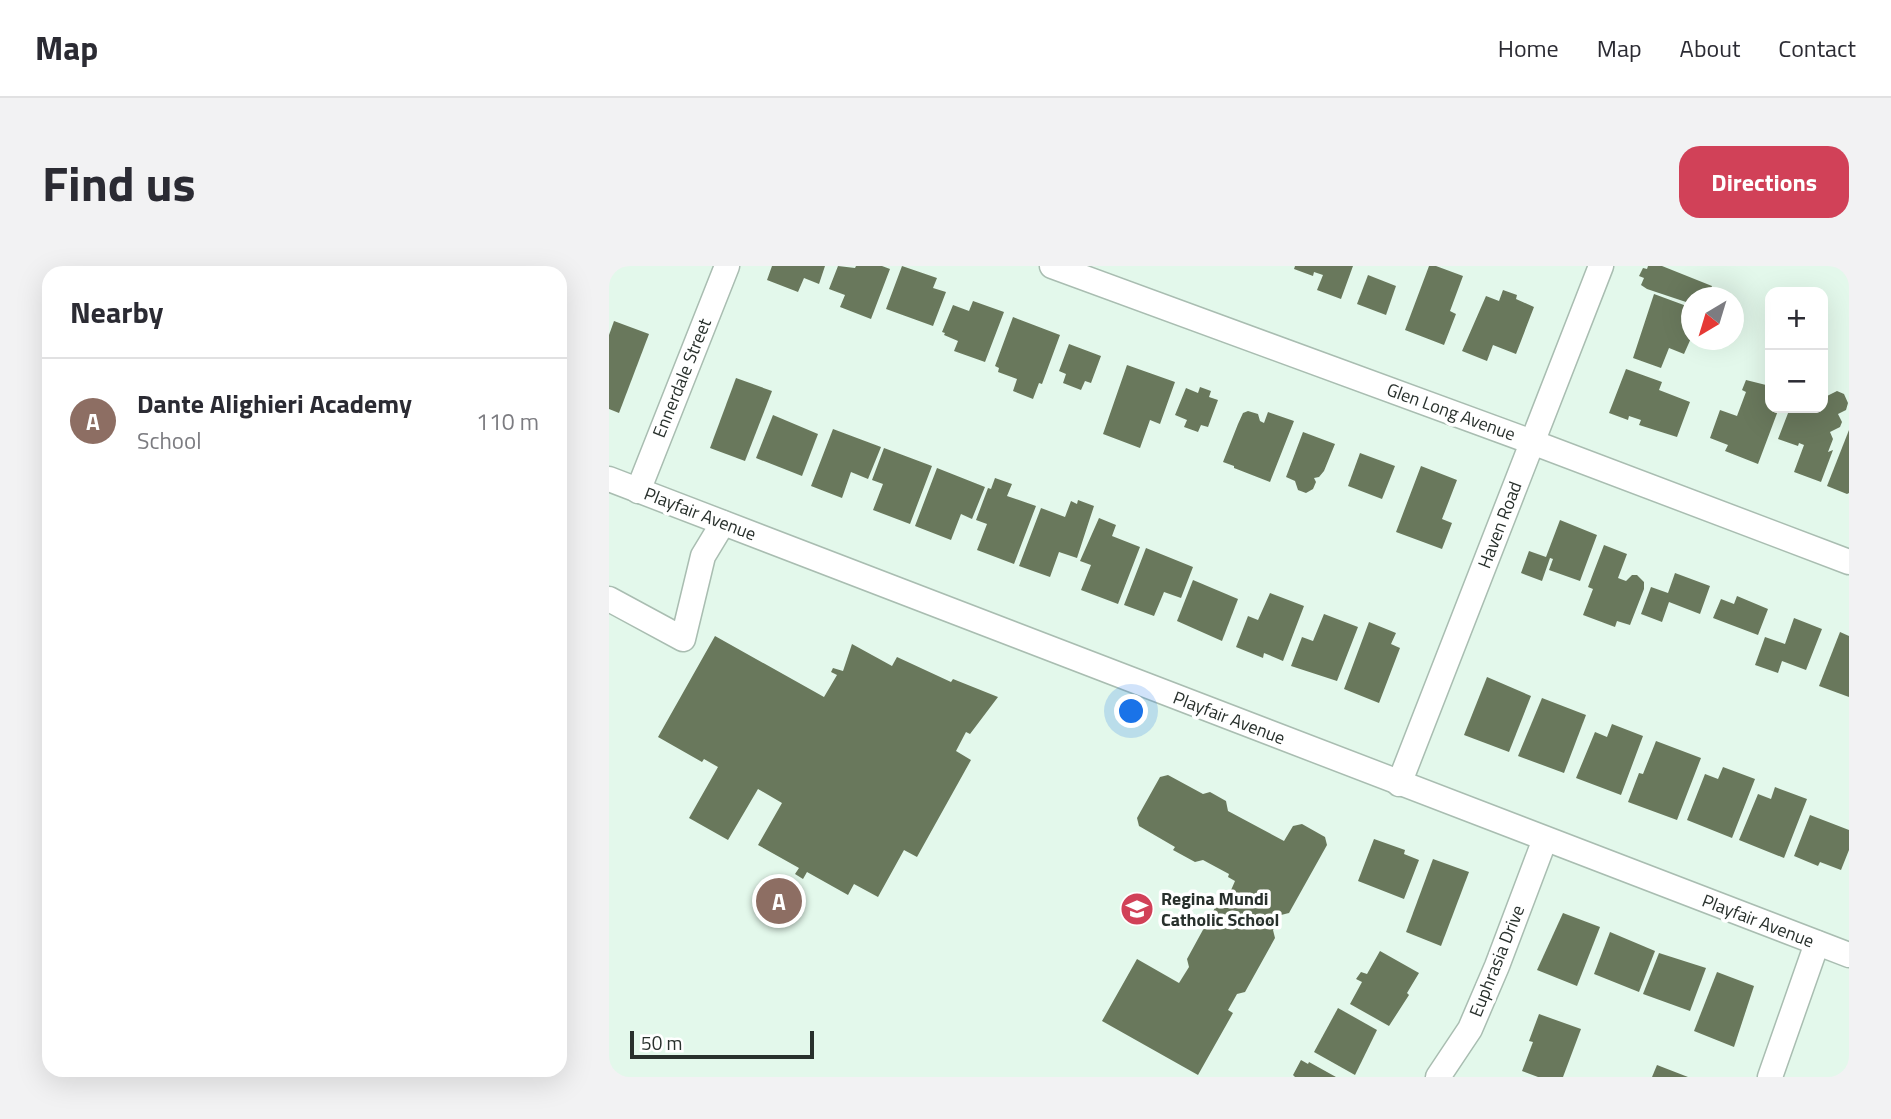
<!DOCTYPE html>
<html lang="en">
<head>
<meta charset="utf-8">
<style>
	body { margin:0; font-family:"Titillium Web",sans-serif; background:#f2f2f3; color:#2b2b33 }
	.controls { position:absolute; right:21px; top:21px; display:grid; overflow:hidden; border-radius:14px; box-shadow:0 7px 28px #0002 }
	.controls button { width:63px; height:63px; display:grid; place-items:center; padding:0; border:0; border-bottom:2px solid #e1e1e2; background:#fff; color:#2b2b33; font:35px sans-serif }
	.compass { position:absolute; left:1072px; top:21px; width:63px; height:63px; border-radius:50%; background:#fff; box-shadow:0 7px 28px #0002; rotate:218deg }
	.scale { position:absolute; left:21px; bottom:18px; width:184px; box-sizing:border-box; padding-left:7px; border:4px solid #28302c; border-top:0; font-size:19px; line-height:24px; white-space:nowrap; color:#28302c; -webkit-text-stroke:5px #fff; paint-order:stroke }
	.you { position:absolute; left:523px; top:446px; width:24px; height:24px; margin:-18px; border:5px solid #fff; border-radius:50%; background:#1a73e8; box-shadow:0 0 0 10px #1a73e833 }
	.badge { display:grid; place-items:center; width:46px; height:46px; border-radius:50%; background:#d14158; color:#fff; font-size:23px; font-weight:700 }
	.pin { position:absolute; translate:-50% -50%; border:4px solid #fff; box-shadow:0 2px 7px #0006 }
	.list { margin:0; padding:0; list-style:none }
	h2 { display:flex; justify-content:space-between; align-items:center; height:91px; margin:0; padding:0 28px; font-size:30px }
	h2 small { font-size:23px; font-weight:400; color:#7c7c81 }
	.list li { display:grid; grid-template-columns:46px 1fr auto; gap:21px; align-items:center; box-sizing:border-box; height:126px; padding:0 28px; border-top:2px solid #e1e1e2 }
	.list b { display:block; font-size:26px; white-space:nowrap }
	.list p { margin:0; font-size:23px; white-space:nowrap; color:#7c7c81 }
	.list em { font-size:23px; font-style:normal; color:#7c7c81 }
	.map { position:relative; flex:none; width:1240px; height:811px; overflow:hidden; border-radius:21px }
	header { display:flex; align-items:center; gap:42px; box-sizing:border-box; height:98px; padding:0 35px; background:#fff; border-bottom:2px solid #e1e1e2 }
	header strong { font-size:33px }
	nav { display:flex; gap:38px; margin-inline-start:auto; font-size:24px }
	.intro { display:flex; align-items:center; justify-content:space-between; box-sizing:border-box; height:168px; padding:0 42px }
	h1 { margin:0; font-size:49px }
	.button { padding:18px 32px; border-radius:21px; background:#d14158; color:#fff; font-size:24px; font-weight:700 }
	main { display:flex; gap:42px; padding:0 42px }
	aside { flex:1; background:#fff; border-radius:21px; box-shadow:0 7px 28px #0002 }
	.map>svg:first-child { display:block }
	.building { fill:#69785c }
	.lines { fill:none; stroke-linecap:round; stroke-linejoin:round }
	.minor-casing { stroke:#a9bdb1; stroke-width:27 }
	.minor { stroke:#fff; stroke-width:24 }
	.labels { text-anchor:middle; stroke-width:7; stroke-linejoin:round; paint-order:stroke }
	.street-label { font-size:18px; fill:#28302c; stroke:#fff }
	.poi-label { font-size:18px; font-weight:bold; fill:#28302c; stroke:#fff; text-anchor:start }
</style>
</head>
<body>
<header>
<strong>Map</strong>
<nav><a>Home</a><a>Map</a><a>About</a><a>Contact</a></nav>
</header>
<div class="intro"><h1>Find us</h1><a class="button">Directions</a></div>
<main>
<aside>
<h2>Nearby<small></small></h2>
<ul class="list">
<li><span class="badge" style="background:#8d6e63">A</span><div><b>Dante Alighieri Academy</b><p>School</p></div><em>110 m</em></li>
</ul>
</aside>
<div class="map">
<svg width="1240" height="811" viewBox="0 0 1240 811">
	<rect width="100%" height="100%" fill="#e3f8eb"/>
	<g class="building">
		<path d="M163 0H216L210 18 195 12 189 26 158 14Z"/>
		<path d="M229 0 246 2 247 0H273L281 3 262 53 231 41 236 29 220 23Z"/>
		<path d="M293 0 328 12 324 22 337 26 324 60 277 43Z"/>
		<path d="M686 0H744L732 33 708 24 714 9 705 6 704 10 685 3Z"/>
		<path d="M820 0H827L854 10 841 45 847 48 835 79 796 64Z"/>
		<path d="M1039 0H1053L1103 20 1099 31 1091 27 1089 32H1083V38L1038 23 1032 19 1035 12 1030 10 1034 2 1038 3Z"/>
		<path d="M759 9 787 20 777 49 748 38Z"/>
		<path d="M894 24 908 29 907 33 925 41 907 88 884 79 878 95 853 85 877 30 890 35Z"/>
		<path d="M1045 28 1083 42V70L1075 88 1060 82 1052 102 1024 92Z"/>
		<path d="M364 35 395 46 376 96 345 85 349 75 335 69 336 67 333 66 344 39 360 45Z"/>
		<path d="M404 51 451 69 433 118 430 117 424 133 404 125 408 113 389 106 390 102 386 100Z"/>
		<path d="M5 55 40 68 10 147 0 143V69Z"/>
		<path d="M460 78 492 90 482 117 476 115 472 124 454 117 457 108 450 105Z"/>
		<path d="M518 99 566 116 551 158 541 154 531 182 494 168Z"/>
		<path d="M1017 103 1053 116 1050 124 1081 136 1068 171 1030 159 1032 154 1020 150 1019 154 1000 147Z"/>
		<path d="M127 112 163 125 136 195 101 182Z"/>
		<path d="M1137 114 1161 120V142H1170L1149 198 1116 185 1119 179 1101 172 1111 144 1128 150 1137 126 1133 124Z"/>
		<path d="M591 121 602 125 600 131 609 134 599 161 592 159 589 166 575 161 578 154 566 149 577 122 589 127Z"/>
		<path d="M1228 125 1235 128 1239 137 1237 144 1229 148 1233 156 1231 161 1221 166 1224 173 1219 186 1224 184 1212 216 1185 206 1195 179 1190 177 1189 180 1169 173 1181 142H1214V132Z"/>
		<path d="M639 145 649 148 651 155 655 157 659 146 685 155 661 216 625 202V200L614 196 629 158 634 147Z"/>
		<path d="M164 149 209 168 193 210 147 192Z"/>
		<path d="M224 163 272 181 259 213 242 206 233 232 202 220Z"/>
		<path d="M1240 164V227L1238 228 1218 220Z"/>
		<path d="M694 166 726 178 715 205 710 211 705 212 707 216 704 223 697 227 689 224 686 215 677 211Z"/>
		<path d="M275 182 323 200 301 258 264 244 274 218 263 214Z"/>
		<path d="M751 187 786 200 773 233 739 220Z"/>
		<path d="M812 200 848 214 833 253 843 257 833 283 787 266Z"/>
		<path d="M328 202 376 221 363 253 352 248 342 274 306 260Z"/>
		<path d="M386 212 403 218 398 230 427 240 405 298 368 284 378 258 367 254 379 222 382 223Z"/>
		<path d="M469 234 485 240 468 292 450 286 441 311 410 300 432 242 456 251 462 235 468 238Z"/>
		<path d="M490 252 507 259 503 270 531 281 509 338 472 324 482 299 471 295Z"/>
		<path d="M951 254 988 269 971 315 940 304 944 293 941 292 933 315 912 307 920 285 937 291Z"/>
		<path d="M995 279 1018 288 1009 312 1017 315 1023 309H1028L1035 316V323L1021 359 1008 355 1006 361 974 349 984 323 979 321Z"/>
		<path d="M537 282 584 301 572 332 555 326 545 350 515 339Z"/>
		<path d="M1066 307 1101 320 1091 348 1060 336 1053 356 1032 348 1042 321 1059 327Z"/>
		<path d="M584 314 629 333 613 375 568 355Z"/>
		<path d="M661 327 695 340 674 395 655 387 654 392 627 381 639 350 649 354Z"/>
		<path d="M1128 330 1159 343 1149 369 1104 352 1112 333 1125 338Z"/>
		<path d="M715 348 749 361 728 415 682 400 693 371 704 375Z"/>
		<path d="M1185 352 1213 363 1197 404 1173 395 1169 407 1146 399 1156 371 1176 378Z"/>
		<path d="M760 356 787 367 782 378 791 382 770 437 735 423Z"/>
		<path d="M1231 366 1240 370V431L1210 420Z"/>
		<path d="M106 370 215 431 228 409 222 406 224 402 234 405 243 378 283 400 288 391 342 416 344 413 389 431 361 468 357 466 347 485 362 494 308 591 295 584 269 631 245 618 239 629 198 606 194 613 186 608 190 602 149 579 173 537 149 523 119 574 80 552 109 501 95 493 93 496 49 471Z"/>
		<path d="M878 411 922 430 900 486 855 469Z"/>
		<path d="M933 432 977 449 955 507 909 490Z"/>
		<path d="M1003 458 1034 470 1012 529 967 512 986 466 998 471Z"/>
		<path d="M1047 475 1092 492 1068 554 1019 536 1030 507 1034 508Z"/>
		<path d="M1114 501 1146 513 1123 572 1078 554 1096 508 1109 513Z"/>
		<path d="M559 509 594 528 601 526 617 535 619 545 675 575 684 560 693 558 716 571 718 579 680 647 672 649 664 664 666 672 636 726 628 728 619 744 624 747 589 809 493 755 528 693 570 717 580 701 578 693 607 640 616 638 626 615 619 611 620 608 594 594 586 596 564 584 566 581 530 560 528 552 551 511Z"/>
		<path d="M1166 521 1198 533 1175 592 1130 574 1149 528 1162 533Z"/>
		<path d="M1201 549 1240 564V584L1232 604 1211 596 1209 600 1185 590Z"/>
		<path d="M765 573 796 584 795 588 810 594 795 633 749 615Z"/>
		<path d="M824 593 860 606 832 680 797 666Z"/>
		<path d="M954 647 991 661 968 720 928 704Z"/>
		<path d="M1001 666 1046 685 1030 726 985 708Z"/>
		<path d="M771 685 810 707 798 727 800 729 780 760 741 738 753 716 747 713 752 706 758 708Z"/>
		<path d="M1050 687 1097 702 1081 745 1034 728Z"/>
		<path d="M1108 706 1145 720 1125 781 1085 765Z"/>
		<path d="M729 742 768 764 746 809 705 786Z"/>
		<path d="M930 748 972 763 954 811H929L913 805 924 776 920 775Z"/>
		<path d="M692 794 699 798 700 796 727 811H686L684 809Z"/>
		<path d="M1048 799 1079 811H1043Z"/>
	</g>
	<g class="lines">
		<defs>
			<g id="minor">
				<path d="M443 0 923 176 1240 296"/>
				<path d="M0 213 1240 689"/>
				<path d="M29 225 118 0"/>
				<path d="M0 333 74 373 94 290 114 257"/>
				<path d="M790 518 992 0"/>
				<path d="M829 811 861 763 888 700 936 573"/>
				<path d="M1161 811 1208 677"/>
			</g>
		</defs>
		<use href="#minor" class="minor-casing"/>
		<use href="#minor" class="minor"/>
	</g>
	<defs>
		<symbol id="school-disc" viewBox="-11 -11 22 22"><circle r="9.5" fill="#d14158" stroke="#fff"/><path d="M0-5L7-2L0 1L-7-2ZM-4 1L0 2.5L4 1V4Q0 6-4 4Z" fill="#fff"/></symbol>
	</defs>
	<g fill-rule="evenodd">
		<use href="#school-disc" x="509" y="624" width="38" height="38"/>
	</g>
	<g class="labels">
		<g class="street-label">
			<text transform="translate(73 112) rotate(-68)" y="6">Ennerdale Street</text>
			<text transform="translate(842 146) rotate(20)" y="6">Glen Long Avenue</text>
			<text transform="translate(91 248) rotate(21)" y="6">Playfair Avenue</text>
			<text transform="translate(891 259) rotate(-69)" y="6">Haven Road</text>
			<text transform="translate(620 452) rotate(21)" y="6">Playfair Avenue</text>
			<text transform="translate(1149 655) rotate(21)" y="6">Playfair Avenue</text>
			<text transform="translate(888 695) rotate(-68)" y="6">Euphrasia Drive</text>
		</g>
		<g class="poi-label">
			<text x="552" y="639">Regina Mundi<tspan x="552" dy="21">Catholic School</tspan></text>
		</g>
	</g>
</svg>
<div class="controls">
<button>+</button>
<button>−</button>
</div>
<svg class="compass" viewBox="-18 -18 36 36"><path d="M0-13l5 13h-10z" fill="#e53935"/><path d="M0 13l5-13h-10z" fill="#7c7c81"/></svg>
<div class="scale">50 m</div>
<div class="you"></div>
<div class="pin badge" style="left:170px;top:635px;background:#8d6e63">A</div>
</div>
</main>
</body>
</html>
